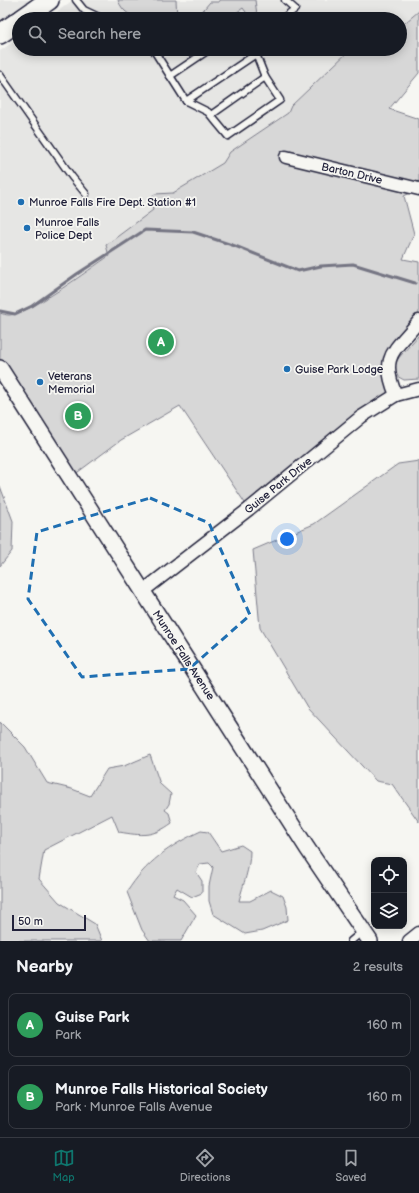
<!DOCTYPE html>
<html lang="en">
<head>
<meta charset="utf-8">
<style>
	body { margin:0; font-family:"Balsamiq Sans",sans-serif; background:#20242c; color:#f1f3f6 }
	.controls { position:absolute; right:12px; bottom:12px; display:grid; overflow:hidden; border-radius:8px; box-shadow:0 2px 10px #0003 }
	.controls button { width:36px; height:36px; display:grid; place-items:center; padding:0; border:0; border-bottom:1px solid #363941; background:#171b24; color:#f1f3f6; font:20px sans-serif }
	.scale { position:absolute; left:12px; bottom:10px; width:74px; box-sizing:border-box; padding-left:4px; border:2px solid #22223b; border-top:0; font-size:11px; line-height:14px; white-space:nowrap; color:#22223b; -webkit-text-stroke:3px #f6f6f2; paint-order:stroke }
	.you { position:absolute; left:287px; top:539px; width:14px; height:14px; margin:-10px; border:3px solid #fff; border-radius:50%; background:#1a73e8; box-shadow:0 0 0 6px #1a73e833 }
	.badge { display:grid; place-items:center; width:26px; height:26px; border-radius:50%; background:#0f766e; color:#fff; font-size:13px; font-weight:700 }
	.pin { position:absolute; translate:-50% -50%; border:2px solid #fff; box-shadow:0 1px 4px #0006 }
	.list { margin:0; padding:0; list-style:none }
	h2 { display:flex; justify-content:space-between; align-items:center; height:52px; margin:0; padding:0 16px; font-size:17px }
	h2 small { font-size:13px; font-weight:400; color:#9ea1a6 }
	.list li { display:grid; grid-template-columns:26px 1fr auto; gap:12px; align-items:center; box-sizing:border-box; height:64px; margin:0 8px 8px; padding:0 8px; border:1px solid #363941; border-radius:8px }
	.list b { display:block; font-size:15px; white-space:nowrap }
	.list p { margin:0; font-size:13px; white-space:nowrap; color:#9ea1a6 }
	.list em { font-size:13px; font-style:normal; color:#9ea1a6 }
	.icon { flex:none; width:22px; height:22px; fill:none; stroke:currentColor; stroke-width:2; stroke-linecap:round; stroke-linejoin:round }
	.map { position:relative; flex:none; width:419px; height:941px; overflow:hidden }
	.search { position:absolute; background:#171b24; box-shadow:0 2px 10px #0003; left:12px; right:12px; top:12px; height:44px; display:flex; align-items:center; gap:10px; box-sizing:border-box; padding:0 14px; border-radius:22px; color:#9ea1a6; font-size:15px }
	.sheet { height:196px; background:#171b24 }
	nav { display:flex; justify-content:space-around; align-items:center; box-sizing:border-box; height:56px; border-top:1px solid #363941; background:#171b24; font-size:11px; color:#9ea1a6 }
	nav a { display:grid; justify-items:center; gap:2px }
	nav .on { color:#0f766e }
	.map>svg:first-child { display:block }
	.built { fill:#e6e6e4 }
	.green { fill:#d7d7d7; stroke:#7c7c89 }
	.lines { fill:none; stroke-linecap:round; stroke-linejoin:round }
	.stream { stroke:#757583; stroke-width:3 }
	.service-casing { stroke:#22223b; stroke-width:9 }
	.minor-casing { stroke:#22223b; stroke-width:15 }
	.tertiary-casing { stroke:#22223b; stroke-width:18 }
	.primary-casing { stroke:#22223b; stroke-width:22 }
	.service { stroke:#f6f6f2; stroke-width:6 }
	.minor { stroke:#f6f6f2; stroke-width:12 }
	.tertiary { stroke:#f6f6f2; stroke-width:15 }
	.primary { stroke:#f6f6f2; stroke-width:19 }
	.marked { fill:none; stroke:#1f6fb2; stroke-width:3; stroke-dasharray:8 5; stroke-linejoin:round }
	.poi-dot { fill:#1f6fb2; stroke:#f6f6f2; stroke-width:1.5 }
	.labels { text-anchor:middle; stroke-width:3.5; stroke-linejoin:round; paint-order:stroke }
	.street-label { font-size:11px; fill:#22223b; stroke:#f6f6f2 }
	.poi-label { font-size:11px; fill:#22223b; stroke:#f6f6f2; text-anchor:start }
</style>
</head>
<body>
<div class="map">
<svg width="419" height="941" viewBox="0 0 419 941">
	<rect width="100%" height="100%" fill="#f6f6f2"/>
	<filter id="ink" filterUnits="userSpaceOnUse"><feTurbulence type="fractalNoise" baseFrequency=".025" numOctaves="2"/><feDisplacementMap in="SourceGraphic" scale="8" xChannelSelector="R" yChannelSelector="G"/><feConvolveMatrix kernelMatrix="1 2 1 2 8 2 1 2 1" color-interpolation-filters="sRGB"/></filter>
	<g filter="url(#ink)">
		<g class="built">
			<path d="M0 0H34L0 23Z"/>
			<path d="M73 0H419V11L400 27V19H47Z"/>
			<path d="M19 38V49H351L291 106 288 113 274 121 236 163 106 245 109 256 65 286 32 306 9 315 0 313V51Z"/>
		</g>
		<g class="green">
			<path d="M118 0H176L177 19C156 19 127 25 118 0Z"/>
			<path d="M219 0H255L257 15 255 19H251L243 8 227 19H189L199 15 210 2H219Z"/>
			<path d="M419 11V73L389 109 419 119V189L404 196 414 234 403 259 419 262V321L388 361 396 395 249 509 180 406 121 440 74 475 0 368V313C3 314 6 315 9 315 29 315 91 268 109 256L106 245 153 210 149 198 155 194 173 193 223 163 230 152 288 113 291 106 351 49H400V27Z"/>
			<path d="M419 335V379L404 380 393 374 395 362Z"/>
			<path d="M419 461V822L392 784 376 781 307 707 260 628 253 550 314 524 398 464Z"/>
			<path d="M0 486 13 521 12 551 0 566Z"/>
			<path d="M0 722 25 747 47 783 72 789 90 796 107 769 124 766 150 755 160 784 171 794 169 804 165 810 169 813 172 823C153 837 142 836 119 832L112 815 44 850 39 879 59 902 95 924 102 941H0Z"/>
			<path d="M201 831 208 832 221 851 241 845 250 851C250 869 243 884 239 901H250L271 890 283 896 287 907 288 920 262 931 245 934 213 914 209 901V886L213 867 209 863 200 864 196 872 202 881V893L192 897 177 888 173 895 183 900 196 915 181 941H150L142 930 127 892C145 863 170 845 201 831Z"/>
		</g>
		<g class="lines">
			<path class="stream" d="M0 311 15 314 32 306 77 274 145 230 193 232 235 246 298 271 321 266 353 264 415 283"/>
			<defs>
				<g id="service">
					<path d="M76 0 84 10 103 19"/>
					<path d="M282 19 295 9 285 0"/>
					<path d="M153 49 186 101 208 112 228 136 280 100 265 77 256 54 258 49"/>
					<path d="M0 75 72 177 86 194"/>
					<path d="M170 76 210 49"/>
					<path d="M186 101 256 54"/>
					<path d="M211 115 265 77"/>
					<path d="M351 941 363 931"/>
				</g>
				<g id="minor">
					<path d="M286 157 419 189"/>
					<path d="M396 395C379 355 395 351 419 321"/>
					<path d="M143 591 249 509 361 417 396 395 419 389"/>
					<path d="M409 941 419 933"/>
				</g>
				<path id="tertiary" d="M0 368 307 848 370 941"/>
				<g id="primary">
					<path d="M22 19 49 0"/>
					<path d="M0 34 19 21"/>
				</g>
			</defs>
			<use href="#service" class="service-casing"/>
			<use href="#minor" class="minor-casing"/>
			<use href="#tertiary" class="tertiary-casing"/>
			<use href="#primary" class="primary-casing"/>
			<use href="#service" class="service"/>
			<use href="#minor" class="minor"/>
			<use href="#tertiary" class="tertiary"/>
			<use href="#primary" class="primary"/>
		</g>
	</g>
	<path class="marked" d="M150 498 209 523 250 615 189 669 82 677 28 599 37 532Z"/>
	<g class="poi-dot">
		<circle cx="21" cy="202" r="4"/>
		<circle cx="27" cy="228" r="4"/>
		<circle cx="287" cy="369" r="4"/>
		<circle cx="40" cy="382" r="4"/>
	</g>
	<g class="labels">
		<g class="street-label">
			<text transform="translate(352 173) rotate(13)" y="4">Barton Drive</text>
			<text transform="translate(278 485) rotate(-39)" y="4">Guise Park Drive</text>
			<text transform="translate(184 655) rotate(57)" y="4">Munroe Falls Avenue</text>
		</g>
		<g class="poi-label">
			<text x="29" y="206">Munroe Falls Fire Dept. Station #1</text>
			<text x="35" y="226">Munroe Falls<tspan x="35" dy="13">Police Dept</tspan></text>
			<text x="295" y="373">Guise Park Lodge</text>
			<text x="48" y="380">Veterans<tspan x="48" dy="13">Memorial</tspan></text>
		</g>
	</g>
</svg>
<div class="controls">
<button><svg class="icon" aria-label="locate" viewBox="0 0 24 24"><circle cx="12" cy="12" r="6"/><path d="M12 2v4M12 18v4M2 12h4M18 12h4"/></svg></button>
<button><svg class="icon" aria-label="layers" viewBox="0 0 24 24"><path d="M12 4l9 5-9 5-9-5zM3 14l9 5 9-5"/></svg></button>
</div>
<div class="scale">50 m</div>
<div class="you"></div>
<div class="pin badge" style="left:161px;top:342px;background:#2e9e5b">A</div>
<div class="pin badge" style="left:78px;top:416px;background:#2e9e5b">B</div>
<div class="search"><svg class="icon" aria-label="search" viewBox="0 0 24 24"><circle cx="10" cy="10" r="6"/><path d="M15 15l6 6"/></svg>Search here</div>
</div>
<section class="sheet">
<h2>Nearby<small>2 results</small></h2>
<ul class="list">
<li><span class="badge" style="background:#2e9e5b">A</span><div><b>Guise Park</b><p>Park</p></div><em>160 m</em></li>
<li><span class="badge" style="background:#2e9e5b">B</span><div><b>Munroe Falls Historical Society</b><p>Park · Munroe Falls Avenue</p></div><em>160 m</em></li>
</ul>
</section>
<nav>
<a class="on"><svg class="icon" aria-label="map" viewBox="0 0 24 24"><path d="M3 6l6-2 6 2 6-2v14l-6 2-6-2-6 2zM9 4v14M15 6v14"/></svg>Map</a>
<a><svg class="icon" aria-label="directions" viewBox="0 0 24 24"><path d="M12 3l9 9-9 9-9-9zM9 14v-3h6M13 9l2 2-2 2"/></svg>Directions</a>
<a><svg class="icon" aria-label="saved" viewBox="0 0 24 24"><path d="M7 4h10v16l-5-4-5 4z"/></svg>Saved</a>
</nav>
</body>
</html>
